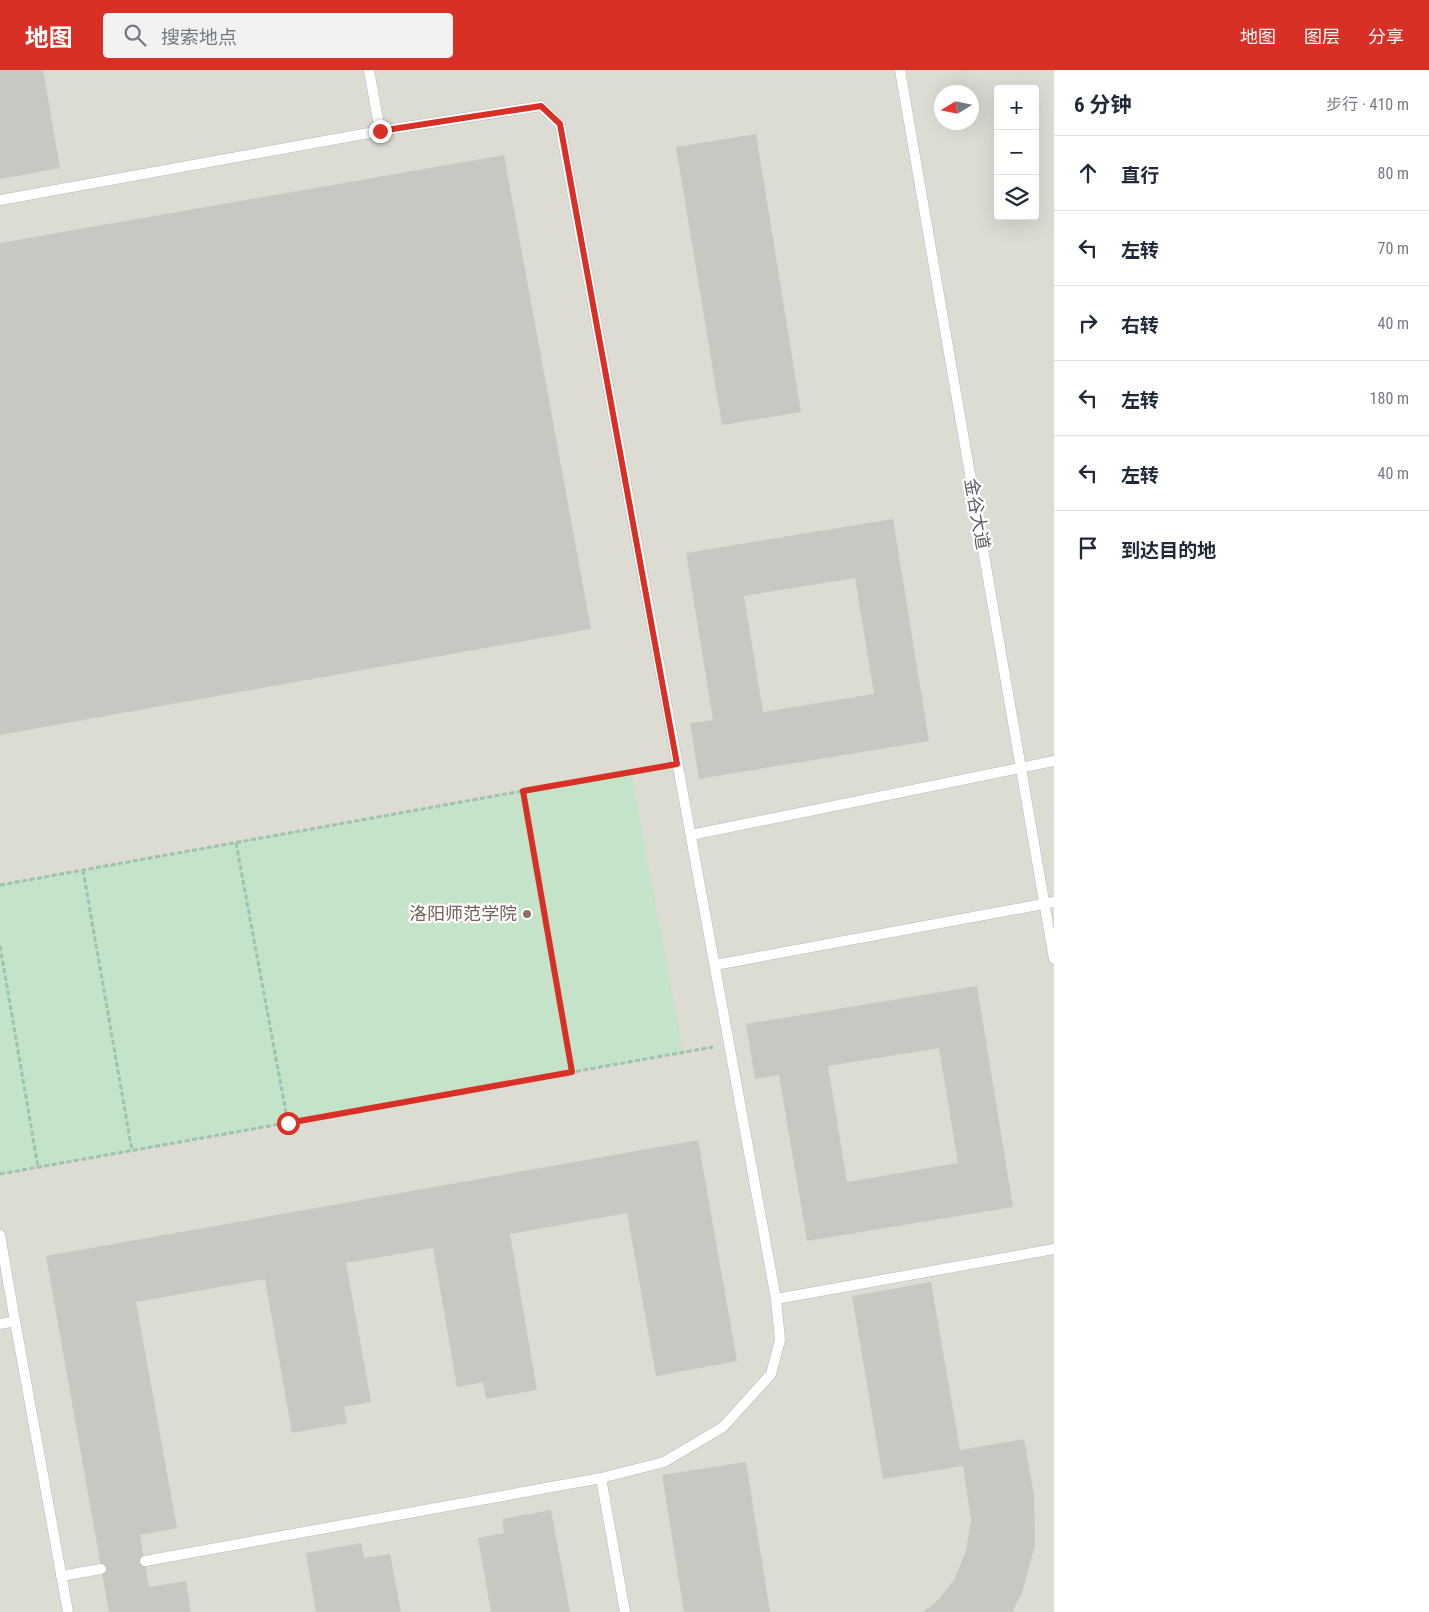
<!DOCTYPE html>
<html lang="zh">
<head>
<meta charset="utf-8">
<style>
	body { margin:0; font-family:"Roboto Condensed","Noto Sans SC",sans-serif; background:#f2f2f3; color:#1f2937 }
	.controls { position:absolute; right:15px; top:15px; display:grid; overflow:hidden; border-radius:5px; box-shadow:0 5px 20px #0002 }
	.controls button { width:45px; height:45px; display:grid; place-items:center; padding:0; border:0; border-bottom:1px solid #e0e1e3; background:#fff; color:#1f2937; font:25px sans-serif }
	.compass { position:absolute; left:934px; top:15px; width:45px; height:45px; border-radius:50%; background:#fff; box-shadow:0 5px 20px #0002; rotate:260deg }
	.stop { position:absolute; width:15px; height:15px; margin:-11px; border:4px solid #d93025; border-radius:50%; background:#fff }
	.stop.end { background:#d93025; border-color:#fff; box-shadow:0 1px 5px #0008 }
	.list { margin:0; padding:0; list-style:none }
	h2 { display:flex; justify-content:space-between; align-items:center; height:65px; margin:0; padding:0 20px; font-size:21px }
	h2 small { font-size:16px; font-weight:400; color:#747a83 }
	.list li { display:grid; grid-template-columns:32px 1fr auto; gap:15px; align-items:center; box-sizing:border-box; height:75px; padding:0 20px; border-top:1px solid #e0e1e3 }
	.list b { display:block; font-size:19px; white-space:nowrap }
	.list em { font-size:16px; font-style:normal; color:#747a83 }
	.icon { flex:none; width:28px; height:28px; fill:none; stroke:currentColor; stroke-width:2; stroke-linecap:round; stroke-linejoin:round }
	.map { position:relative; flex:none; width:1054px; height:1542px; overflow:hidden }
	header { display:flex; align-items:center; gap:30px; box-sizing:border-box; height:70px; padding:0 25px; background:#d93025; color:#fff }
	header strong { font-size:24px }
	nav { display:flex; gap:28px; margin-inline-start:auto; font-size:18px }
	.search { width:350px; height:45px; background:#f2f2f3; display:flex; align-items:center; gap:12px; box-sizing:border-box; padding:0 18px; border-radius:5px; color:#747a83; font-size:19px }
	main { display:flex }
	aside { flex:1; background:#fff }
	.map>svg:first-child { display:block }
	.education { fill:#dddcd3; fill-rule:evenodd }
	.grass { fill:#c4e3c9 }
	.building { fill:#c9c7c2; fill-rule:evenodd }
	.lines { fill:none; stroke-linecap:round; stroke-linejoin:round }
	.service-casing { stroke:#b7b9bd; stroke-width:11 }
	.path { stroke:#9ec3ae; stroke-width:3; stroke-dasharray:5 2.5; stroke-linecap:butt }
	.service { stroke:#fff; stroke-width:10 }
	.route { stroke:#d93025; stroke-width:6 }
	.education-dot { fill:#8d6e63; stroke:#fff; stroke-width:2 }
	.labels { text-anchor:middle; stroke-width:4.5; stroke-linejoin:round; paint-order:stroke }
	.street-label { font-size:18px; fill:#5d5f64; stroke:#fff }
	.education-label { font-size:18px; fill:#785e54; stroke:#fff; text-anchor:end }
</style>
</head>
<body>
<header>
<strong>地图</strong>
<div class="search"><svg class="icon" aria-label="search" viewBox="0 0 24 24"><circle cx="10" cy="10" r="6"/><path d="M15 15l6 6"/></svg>搜索地点</div>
<nav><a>地图</a><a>图层</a><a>分享</a></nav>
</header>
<main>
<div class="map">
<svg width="1054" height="1542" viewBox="0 0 1054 1542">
	<rect width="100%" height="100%" fill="#eeede5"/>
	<path class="education" d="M0 0H1054V1542H0ZM998 19H1035V146H998ZM942 22H972V52H942Z"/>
	<path class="grass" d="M631 702 683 982 0 1104V815Z"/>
	<g class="building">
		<path d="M0 0H43L60 98 0 109Z"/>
		<path d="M756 64 801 342 722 355 676 77Z"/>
		<path d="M504 85 591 559 0 665V173Z"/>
		<path d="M893 449 929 671 699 709 690 653 713 650 686 483ZM855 508 874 624 763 642 744 526Z"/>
		<path d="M977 916 1013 1137 807 1171 779 1005 755 1009 746 954ZM939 978 958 1093 847 1112 828 996Z"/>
		<path d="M698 1070 737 1291 656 1306 627 1143 510 1164 537 1320 486 1329 483 1312 457 1317 433 1178 346 1193 371 1332 344 1337 347 1353 292 1363 265 1209 136 1232 177 1458 140 1465 149 1517 186 1511 191 1542H109L46 1186Z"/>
		<path d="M931 1212 960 1380 1024 1369 1034 1425 1035 1475 1022 1523 1012 1542H923L936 1532 954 1510 966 1481 971 1450 963 1396 883 1409 852 1226Z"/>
		<path d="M746 1392 770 1542H684L662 1405Z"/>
		<path d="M551 1440 570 1542H491L478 1468 504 1463 502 1449Z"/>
		<path d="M361 1473 364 1488 390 1484 401 1542H316L306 1483Z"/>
	</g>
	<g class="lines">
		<defs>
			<g id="service">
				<path d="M369 0 380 61"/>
				<path d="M900 0 1054 889"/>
				<path d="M0 130 380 61 541 36 560 55 776 1229"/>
				<path d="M691 765 1054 691"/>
				<path d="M715 895 1054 832"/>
				<path d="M0 1165 15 1251 0 1254"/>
				<path d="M15 1251 68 1542"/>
				<path d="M145 1491 601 1408"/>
				<path d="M61 1506 101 1499"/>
				<path d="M625 1542 601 1408 664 1392 723 1357 771 1304 780 1270 776 1229 1054 1179"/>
			</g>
		</defs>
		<use href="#service" class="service-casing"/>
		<g class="path">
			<path d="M523 721 572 1002"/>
			<path d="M236 773 288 1053"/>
			<path d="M83 800 132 1081"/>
			<path d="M0 815 661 696"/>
			<path d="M0 876 38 1097"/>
			<path d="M0 1104 713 977"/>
		</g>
		<use href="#service" class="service"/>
	</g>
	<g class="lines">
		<path class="route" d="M288 1053 572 1002 523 721 677 694 560 54 541 36 380 61"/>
	</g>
	<circle class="education-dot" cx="527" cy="844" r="5"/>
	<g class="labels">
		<g class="street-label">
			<text transform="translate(977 444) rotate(80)" y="6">金谷大道</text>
		</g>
		<g class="education-label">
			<text x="517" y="850">洛阳师范学院</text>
		</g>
	</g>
</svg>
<div class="controls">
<button>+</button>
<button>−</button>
<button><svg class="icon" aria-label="layers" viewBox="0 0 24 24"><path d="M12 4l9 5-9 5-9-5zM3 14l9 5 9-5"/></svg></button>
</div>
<svg class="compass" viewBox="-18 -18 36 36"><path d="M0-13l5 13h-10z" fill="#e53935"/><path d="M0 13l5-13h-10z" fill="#747a83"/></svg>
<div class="stop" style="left:288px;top:1053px"></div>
<div class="stop end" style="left:380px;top:61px"></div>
</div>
<aside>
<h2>6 分钟<small>步行 · 410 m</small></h2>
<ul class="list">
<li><svg class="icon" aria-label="ahead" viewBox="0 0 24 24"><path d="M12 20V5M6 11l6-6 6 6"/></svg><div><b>直行</b></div><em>80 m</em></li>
<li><svg class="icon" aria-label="left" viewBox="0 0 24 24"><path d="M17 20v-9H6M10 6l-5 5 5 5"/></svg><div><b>左转</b></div><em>70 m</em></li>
<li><svg class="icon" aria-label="right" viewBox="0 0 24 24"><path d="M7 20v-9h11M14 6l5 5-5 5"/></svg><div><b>右转</b></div><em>40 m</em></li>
<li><svg class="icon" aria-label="left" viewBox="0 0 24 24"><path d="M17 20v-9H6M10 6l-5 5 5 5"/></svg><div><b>左转</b></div><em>180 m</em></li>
<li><svg class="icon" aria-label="left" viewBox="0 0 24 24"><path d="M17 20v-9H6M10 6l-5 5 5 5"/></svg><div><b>左转</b></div><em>40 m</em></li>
<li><svg class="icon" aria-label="arrive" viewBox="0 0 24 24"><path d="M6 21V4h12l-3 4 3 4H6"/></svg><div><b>到达目的地</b></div></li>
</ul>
</aside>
</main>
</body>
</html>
